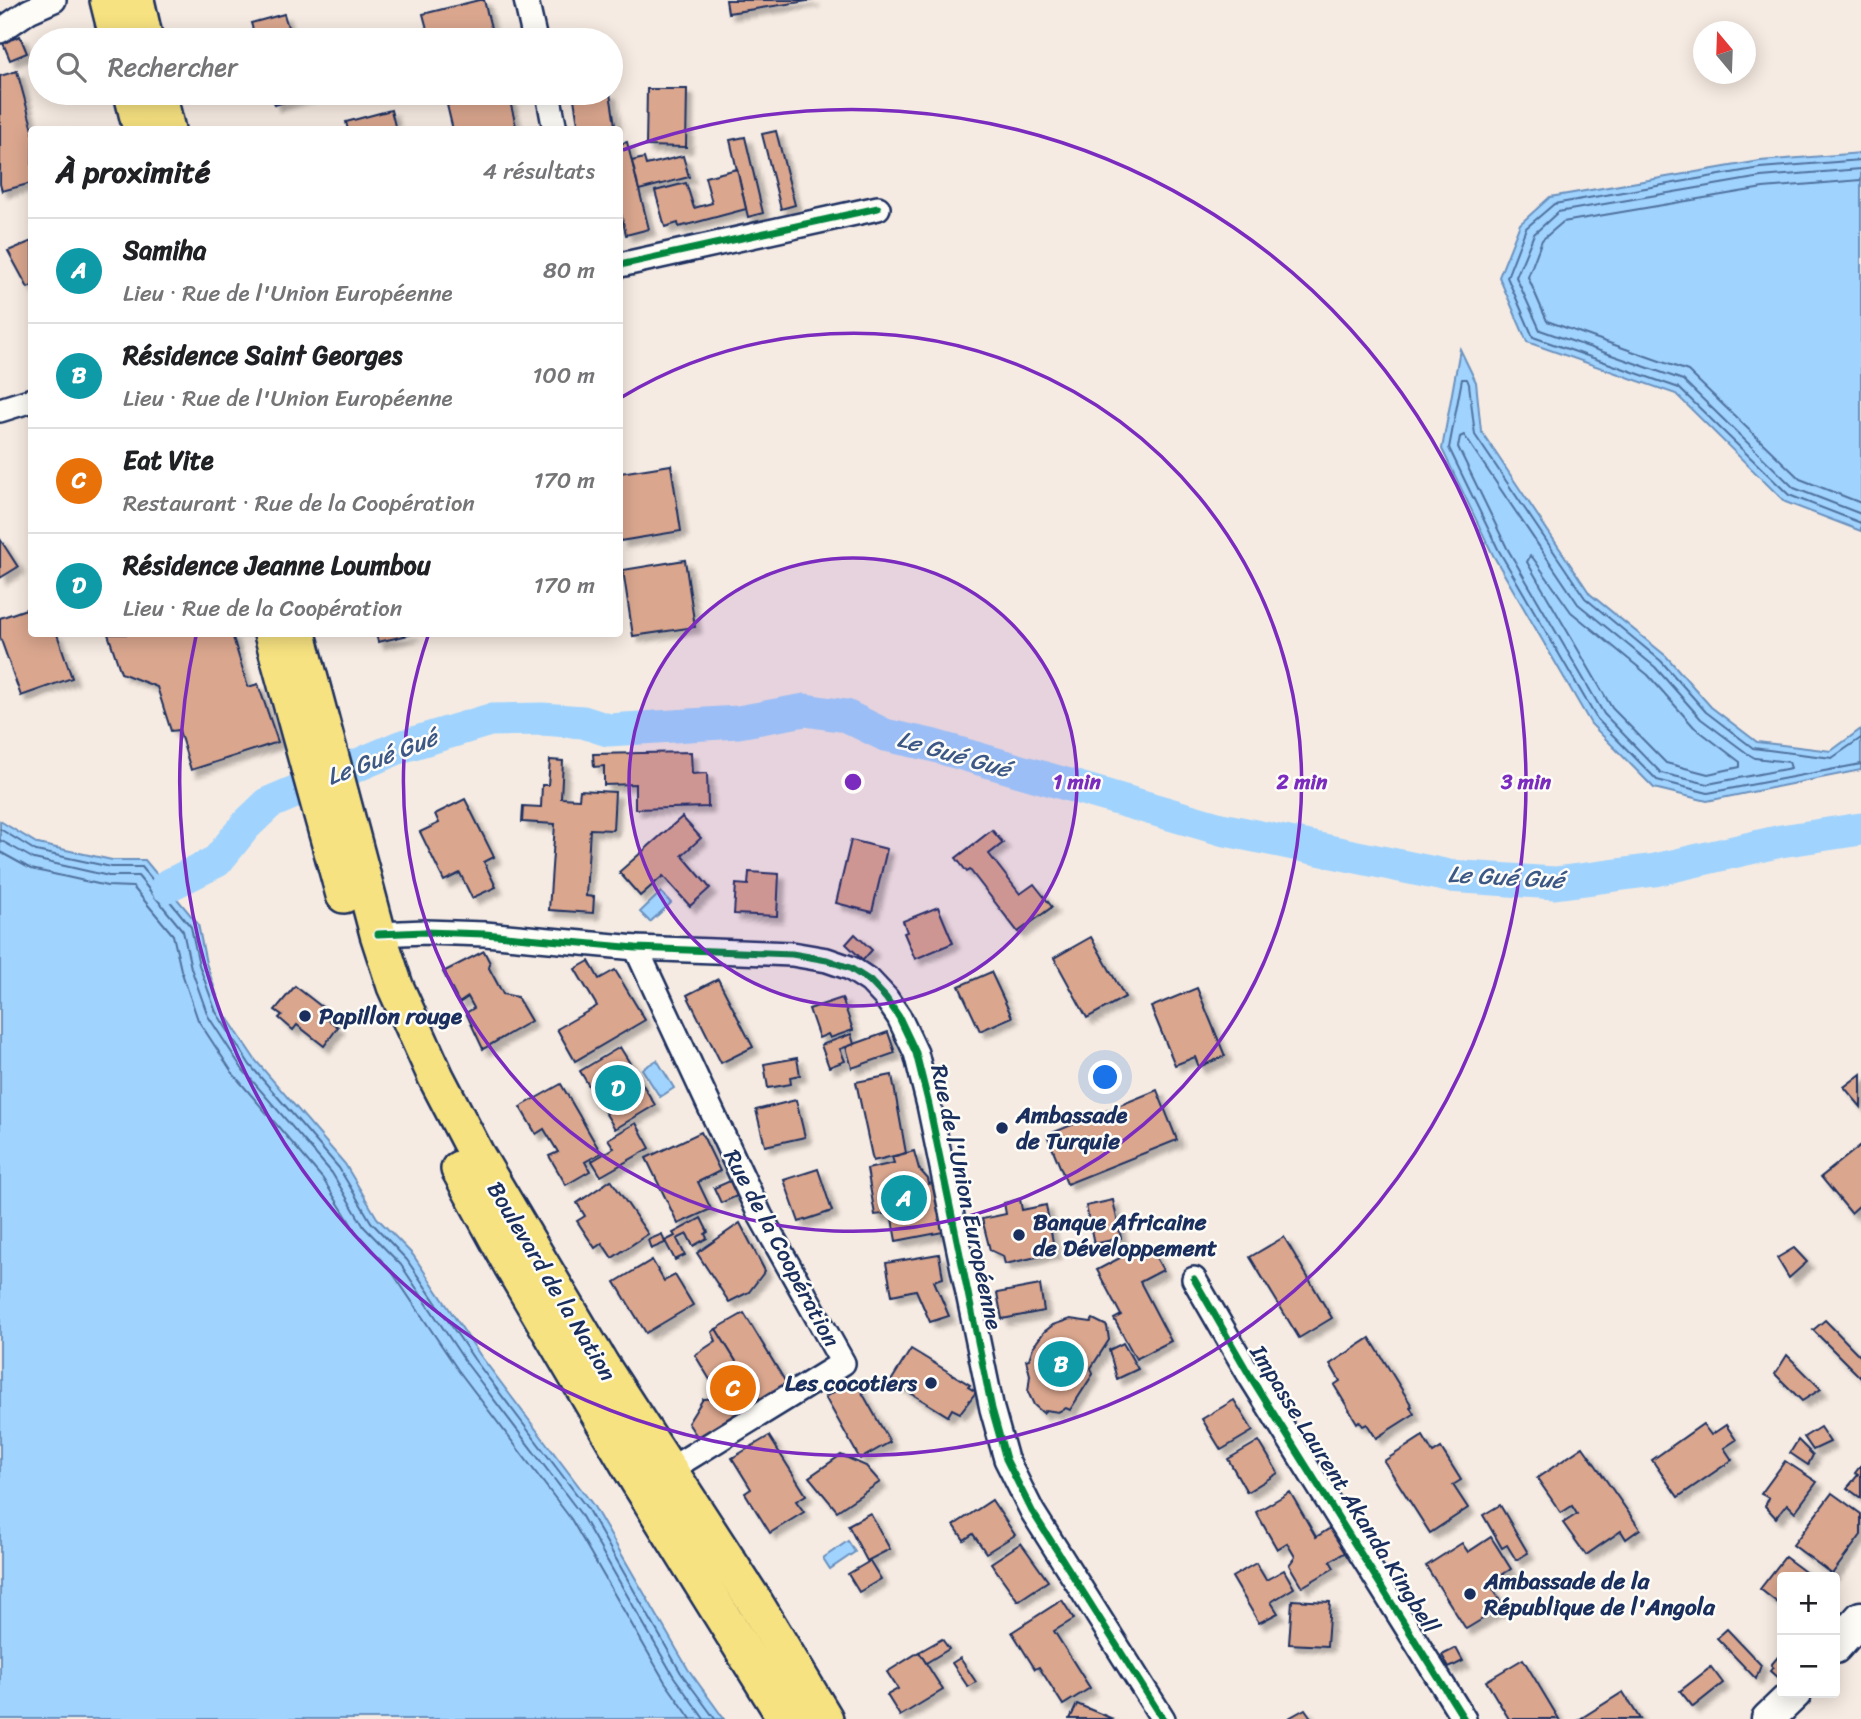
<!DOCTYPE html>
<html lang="fr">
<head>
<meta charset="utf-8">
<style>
	body { margin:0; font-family:Sriracha,sans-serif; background:#f2f2f2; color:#202124 }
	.controls { position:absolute; right:21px; bottom:21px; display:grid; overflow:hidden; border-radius:7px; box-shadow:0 4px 18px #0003 }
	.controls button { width:63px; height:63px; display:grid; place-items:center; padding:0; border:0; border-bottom:2px solid #e0e0e0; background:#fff; color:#202124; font:35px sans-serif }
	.compass { position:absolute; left:1693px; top:21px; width:63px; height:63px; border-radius:50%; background:#fff; box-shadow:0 4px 18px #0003; rotate:341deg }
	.you { position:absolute; left:1106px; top:1078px; width:24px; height:24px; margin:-18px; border:5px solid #fff; border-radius:50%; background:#1a73e8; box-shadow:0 0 0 10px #1a73e833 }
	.badge { display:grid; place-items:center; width:46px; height:46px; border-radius:50%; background:#1b2f5e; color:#fff; font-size:23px; font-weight:700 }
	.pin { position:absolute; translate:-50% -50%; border:4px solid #fff; box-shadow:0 2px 7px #0006 }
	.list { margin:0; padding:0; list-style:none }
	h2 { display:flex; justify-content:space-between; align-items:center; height:91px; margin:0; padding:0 28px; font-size:30px }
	h2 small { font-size:23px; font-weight:400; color:#757577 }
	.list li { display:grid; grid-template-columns:46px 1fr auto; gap:21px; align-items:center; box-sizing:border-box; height:105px; padding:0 28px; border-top:2px solid #e0e0e0 }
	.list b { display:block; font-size:26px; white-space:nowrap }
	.list p { margin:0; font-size:23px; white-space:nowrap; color:#757577 }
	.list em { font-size:23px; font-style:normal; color:#757577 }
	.icon { flex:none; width:38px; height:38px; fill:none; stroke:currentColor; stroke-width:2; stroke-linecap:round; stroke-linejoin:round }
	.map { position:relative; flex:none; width:1861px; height:1719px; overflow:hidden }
	.search { position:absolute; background:#fff; box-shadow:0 4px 18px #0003; left:28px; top:28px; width:595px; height:77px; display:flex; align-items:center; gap:18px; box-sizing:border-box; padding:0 24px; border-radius:38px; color:#757577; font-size:26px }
	.panel { position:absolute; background:#fff; box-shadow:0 4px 18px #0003; left:28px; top:126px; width:595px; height:511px; border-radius:7px }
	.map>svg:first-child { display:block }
	.water { fill:#a0d3fe; stroke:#6b91be; stroke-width:2 }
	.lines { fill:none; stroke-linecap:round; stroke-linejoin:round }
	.shore { stroke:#50719e; stroke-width:2 }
	.river { stroke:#a0d3fe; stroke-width:33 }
	.building { fill:#daa68e; stroke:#1b2f5e; stroke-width:2; filter:url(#shadow) }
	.minor-casing { stroke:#1b2f5e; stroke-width:28 }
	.secondary-casing { stroke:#1b2f5e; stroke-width:37 }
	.primary-casing { stroke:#1b2f5e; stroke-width:40 }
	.minor { stroke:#fdfcf7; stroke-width:23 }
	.secondary { stroke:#fdfcf7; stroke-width:32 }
	.primary { stroke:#f7e281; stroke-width:35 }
	.cycleway-casing { stroke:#fdfcf7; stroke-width:11 }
	.cycleway { stroke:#00873e; stroke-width:7 }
	.ring { fill:none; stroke:#7b2cbf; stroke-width:3.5 }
	.poi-dot { fill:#1b2f5e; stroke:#fdfcf7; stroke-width:2.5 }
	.labels { text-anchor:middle; stroke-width:5; stroke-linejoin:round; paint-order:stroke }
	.poi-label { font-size:23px; font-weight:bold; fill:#1b2f5e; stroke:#fdfcf7; text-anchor:start }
	.street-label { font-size:23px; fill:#1b2f5e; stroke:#fdfcf7 }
	.water-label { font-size:24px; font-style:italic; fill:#3c5886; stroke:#fdfcf7 }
	.centre { fill:#7b2cbf; stroke:#fdfcf7; stroke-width:3.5 }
	.ring-label { font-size:21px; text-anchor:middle; font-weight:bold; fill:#7b2cbf; stroke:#fdfcf7; stroke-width:5; stroke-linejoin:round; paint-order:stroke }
</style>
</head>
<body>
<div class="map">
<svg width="1861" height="1719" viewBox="0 0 1861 1719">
	<defs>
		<filter id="shadow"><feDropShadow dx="6" dy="6" stdDeviation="2" flood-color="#0004"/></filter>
	</defs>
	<rect width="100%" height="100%" fill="#f6ebe2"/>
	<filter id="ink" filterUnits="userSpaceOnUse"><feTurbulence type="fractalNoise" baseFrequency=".0143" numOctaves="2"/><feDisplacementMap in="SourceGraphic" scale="14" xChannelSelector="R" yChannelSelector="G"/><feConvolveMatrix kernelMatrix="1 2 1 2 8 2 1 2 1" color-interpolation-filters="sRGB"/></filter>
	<g filter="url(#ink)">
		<g class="water">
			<path d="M1861 153V531L1785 502 1676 394 1527 342 1499 277 1520 224 1550 197 1760 161Z"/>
			<path d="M1460 349 1476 382 1481 431 1590 594 1666 656 1711 707 1757 742 1831 751 1861 729V770L1707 801 1654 788 1591 724 1493 555 1442 449Z"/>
			<path d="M0 821 38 844 112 860H145L198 924 206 963 222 1010 256 1061 345 1164 377 1218 413 1255 480 1355 593 1505 688 1669 724 1719H0Z"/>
			<path d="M661 892 671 903 650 922 640 912Z"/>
			<path d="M657 1060 674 1088 660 1097 642 1069Z"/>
			<path d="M848 1541 855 1552 830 1569 823 1558Z"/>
		</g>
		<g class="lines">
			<g class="shore">
				<path d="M1861 160 1760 168 1554 204 1526 228 1507 277 1533 337 1679 388 1789 495 1861 523"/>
				<path d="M1861 169 1761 177 1558 212 1534 234 1516 277 1540 330 1683 380 1794 488 1861 514"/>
				<path d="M1861 180 1763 188 1563 222 1542 240 1528 277 1547 321 1688 371 1800 479 1861 503"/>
				<path d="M1464 435 1578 604 1655 667 1701 719 1748 754 1755 758 1789 762 1791 768 1708 784 1661 773 1604 714 1507 548 1458 447 1460 437Z"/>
				<path d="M1530 556 1533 558 1571 612 1648 675 1694 727 1740 762V767L1708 774 1666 763 1612 708 1527 562Z"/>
				<path d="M1861 738 1832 758 1753 748 1706 712 1661 661 1585 598 1475 435 1469 384 1467 379H1462L1449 448 1499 551 1597 719 1657 780 1708 793 1861 764"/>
				<path d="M0 829 36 851 111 867H142L191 927 199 965 216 1012 250 1065 339 1168 371 1222 407 1260 474 1359 587 1508 681 1673 715 1719"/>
				<path d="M0 840 34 859 109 876H138L183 931 191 968 208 1016 243 1070 332 1173 364 1227 401 1265 467 1364 580 1513 674 1677 704 1719"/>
				<path d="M0 852 31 869 107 886 133 887 173 935 181 970 198 1020 234 1075 323 1179 356 1232 392 1272 458 1370 571 1519 665 1682 691 1719"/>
			</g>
			<path class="river" d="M167 886 217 861 246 825 269 803 400 747 490 720 542 719 583 722 608 730 738 722 805 710 846 716 885 735 931 745 1221 829 1449 876 1555 883 1655 870 1781 841 1861 829"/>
		</g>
		<g class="building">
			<path d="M479 0H484L494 40H430L423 14Z"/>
			<path d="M726 0H814L728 13Z"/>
			<path d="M284 14 292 40H256L251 23Z"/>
			<path d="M20 36 27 53 10 60 3 43Z"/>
			<path d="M17 71 33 130 32 183 2 191 0 184V76Z"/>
			<path d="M647 89H687L686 147 646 146Z"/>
			<path d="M271 93H307L308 95 275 105Z"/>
			<path d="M462 93H490L491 95 508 93 517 130H453L447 105 463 101Z"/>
			<path d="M573 93H610L615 125 579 130Z"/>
			<path d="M391 110 396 130H348L346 122Z"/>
			<path d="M776 131 795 205 781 209 762 134Z"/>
			<path d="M745 137 763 213 748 217 730 140Z"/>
			<path d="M627 142 649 229 626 235 620 209V144Z"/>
			<path d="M683 156 689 177 639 190 632 161 644 158 646 165Z"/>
			<path d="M737 169 746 209 679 227 678 223 665 227 655 191 686 183 694 208 712 203 705 177Z"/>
			<path d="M32 241V286L28 288 8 251Z"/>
			<path d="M671 465 681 531 620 541V473Z"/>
			<path d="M0 539 18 567 0 578Z"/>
			<path d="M685 560 695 627 633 636 623 570Z"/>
			<path d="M32 607V634H57L72 678 21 696 0 637V618Z"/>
			<path d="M108 634H232L248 687 258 684 278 742 191 770 179 730 171 731 157 687 121 673Z"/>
			<path d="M376 634H413L378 642Z"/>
			<path d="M691 752 692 774 707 773 708 807 635 809V784L604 785V766L594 767 593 754Z"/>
			<path d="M550 760 563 761 561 798 579 799 580 790 615 792 613 830 590 829 586 896 594 897 593 913 549 910 555 824 522 822 523 806 541 807 542 785H548Z"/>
			<path d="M465 799 494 857 484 862 496 887 472 898 460 873 444 881 420 832 439 823 435 814Z"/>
			<path d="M682 817 701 838 682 855 710 888 690 906 663 876 640 896 619 872Z"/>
			<path d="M992 830 1003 843 989 854 1020 894 1034 884 1052 907 1018 932 970 870 967 872 956 858Z"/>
			<path d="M851 840 887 849 872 912 836 903Z"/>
			<path d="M749 872 779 874 777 916 734 914 736 884 748 885Z"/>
			<path d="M938 907 953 943 915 959 904 933 907 932 903 921Z"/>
			<path d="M855 934 872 950 863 960 846 944Z"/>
			<path d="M1091 937 1125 997 1087 1018 1054 958Z"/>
			<path d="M484 951 490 963 489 968 503 994 517 997 531 1021 483 1049 466 1013 474 1008 468 997 459 1003 443 972Z"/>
			<path d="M589 961 599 979 615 970 645 1020 575 1061 557 1029 597 1006 575 969Z"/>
			<path d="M991 972 1012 1017 980 1031 959 986Z"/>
			<path d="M718 979 753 1047 721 1063 687 995Z"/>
			<path d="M295 986 331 1014 327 1019 338 1027 324 1046 297 1025 293 1030 279 1018 282 1015 275 1010Z"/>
			<path d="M1197 988 1225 1056 1199 1067 1195 1057 1175 1065 1151 1007Z"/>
			<path d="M842 998 853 1030 830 1038 828 1034 819 1038 809 1009Z"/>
			<path d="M888 1032 895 1053 852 1068 846 1047Z"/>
			<path d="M851 1034 854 1044 840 1049 845 1061 829 1067 821 1045Z"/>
			<path d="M620 1047 655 1105 615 1129 580 1071Z"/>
			<path d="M797 1058 800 1075 790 1077 791 1084 768 1088 764 1064Z"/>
			<path d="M1861 1074V1107L1844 1087Z"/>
			<path d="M892 1075 906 1153 873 1161 856 1082Z"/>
			<path d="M561 1084 601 1153 585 1162 590 1171 566 1185 549 1156 558 1152 544 1129 536 1134 520 1107Z"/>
			<path d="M1157 1090 1177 1140 1067 1184 1047 1135Z"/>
			<path d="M796 1100 805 1137 765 1146 756 1110Z"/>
			<path d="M636 1123 650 1148 601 1176 592 1161 614 1148 608 1139Z"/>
			<path d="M701 1132 720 1171 698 1182 711 1209 678 1224 646 1158Z"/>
			<path d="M1861 1145V1204L1851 1213 1821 1177Z"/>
			<path d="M914 1151 919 1169 928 1179 929 1184 933 1183 943 1232 896 1241 891 1213 875 1215 867 1169 894 1163 892 1157Z"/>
			<path d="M818 1169 832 1211 799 1222 784 1180Z"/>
			<path d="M611 1180 648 1234 612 1258 602 1243 595 1248 577 1221 585 1216 577 1203Z"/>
			<path d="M730 1181 737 1196 721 1203 714 1188Z"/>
			<path d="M1020 1199 1022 1210 1046 1205 1055 1253 1005 1264 1003 1256 990 1250 982 1219 1006 1214 1004 1203Z"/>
			<path d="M1113 1200 1121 1238 1094 1244 1086 1206Z"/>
			<path d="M701 1218 708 1232 705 1234 707 1238 693 1246 687 1234 677 1239 685 1255 675 1260 665 1241 675 1236 673 1233Z"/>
			<path d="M740 1223 765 1271 749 1292 729 1302 697 1253Z"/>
			<path d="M662 1234 665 1243 651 1249 648 1240Z"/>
			<path d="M1284 1237 1332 1318 1299 1338 1250 1257Z"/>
			<path d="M1148 1243 1163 1270 1140 1282 1171 1341 1136 1359 1114 1319 1121 1315 1097 1270Z"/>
			<path d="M1794 1248 1807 1262 1789 1278 1777 1258Z"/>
			<path d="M939 1254 943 1278 934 1281 949 1316 930 1322 916 1290 892 1295 886 1263Z"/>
			<path d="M652 1260 664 1281 675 1275 693 1305 646 1333 615 1282Z"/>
			<path d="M1040 1285 1044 1311 1002 1319 997 1293Z"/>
			<path d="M744 1313 788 1386 761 1402 716 1329Z"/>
			<path d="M1070 1319 1091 1322 1093 1319 1107 1326 1109 1340 1091 1368 1093 1374 1070 1410 1066 1408 1058 1412 1046 1410 1043 1413 1034 1405 1028 1392 1030 1375 1026 1360 1029 1359 1033 1347 1044 1332 1053 1325Z"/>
			<path d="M1825 1320 1861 1357V1378L1813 1330Z"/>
			<path d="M716 1329 761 1402 700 1441 688 1423 703 1399 721 1398 695 1355 716 1341 712 1332Z"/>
			<path d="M1370 1338 1412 1406 1410 1407 1414 1414 1376 1438 1367 1424 1363 1426 1359 1421 1357 1423 1334 1385 1340 1381 1330 1364Z"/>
			<path d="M1123 1343 1138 1369 1117 1379 1109 1350Z"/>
			<path d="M911 1349 970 1385 968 1387 976 1392 960 1413 952 1409 948 1416 891 1381Z"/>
			<path d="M1787 1355 1821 1389 1802 1401 1775 1374Z"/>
			<path d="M855 1380 890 1442 860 1459 825 1397Z"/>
			<path d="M1234 1400 1253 1431 1221 1450 1202 1419Z"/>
			<path d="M1703 1424 1711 1435 1726 1425 1736 1440 1724 1448 1732 1460 1678 1497 1652 1460Z"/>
			<path d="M1820 1427 1830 1442 1813 1450 1804 1437Z"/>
			<path d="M769 1436 806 1495 796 1501 804 1512 770 1533 745 1493 751 1489 732 1458Z"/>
			<path d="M1423 1436 1433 1453 1441 1448 1461 1480 1453 1485 1468 1508 1430 1533 1384 1461Z"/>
			<path d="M1798 1440 1813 1455 1808 1465 1790 1453Z"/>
			<path d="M1259 1441 1278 1473 1247 1492 1228 1459Z"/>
			<path d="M1583 1447 1640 1529 1626 1539 1621 1531 1586 1555 1563 1523 1577 1514 1572 1506 1561 1513 1537 1478Z"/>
			<path d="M841 1455 866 1466 880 1482 837 1511 809 1477Z"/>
			<path d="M1785 1461 1817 1482 1795 1512 1787 1504 1776 1518 1765 1506 1769 1498 1761 1494Z"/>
			<path d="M1861 1465V1498L1847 1488 1858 1475 1855 1473Z"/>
			<path d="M1290 1492 1316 1537 1332 1527 1346 1552 1330 1561 1334 1568 1302 1587 1289 1565 1295 1557 1287 1543 1277 1549 1256 1512Z"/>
			<path d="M1832 1493 1861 1514V1535L1832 1574 1793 1545Z"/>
			<path d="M992 1500 1015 1535 986 1553 973 1534 964 1540 954 1525Z"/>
			<path d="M1500 1505 1528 1553 1516 1560 1507 1545 1502 1548 1483 1515Z"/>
			<path d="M870 1513 890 1549 867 1561 848 1525Z"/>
			<path d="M1491 1537 1511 1569 1489 1583 1504 1606 1466 1629 1426 1566 1462 1543 1468 1552Z"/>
			<path d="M1021 1543 1048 1581 1018 1601 991 1563Z"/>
			<path d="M1785 1557 1812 1577H1782V1606L1760 1589Z"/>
			<path d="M870 1561 881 1579 859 1592 848 1574Z"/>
			<path d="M1256 1563 1266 1580 1284 1570 1294 1588 1271 1602 1278 1613 1259 1623 1232 1577Z"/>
			<path d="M1062 1600 1074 1619 1054 1631 1090 1688 1063 1705 1039 1667 1035 1669 1012 1632Z"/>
			<path d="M1292 1600 1330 1602 1327 1646 1289 1644Z"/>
			<path d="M1727 1629 1761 1665 1756 1679 1717 1638Z"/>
			<path d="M942 1639 949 1649 926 1663 919 1652Z"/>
			<path d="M1456 1648 1463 1661 1449 1668 1442 1655Z"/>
			<path d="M919 1652 943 1690 900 1716 887 1695 898 1689 887 1672Z"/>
			<path d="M1782 1652V1675L1779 1679 1770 1671 1773 1667 1771 1665Z"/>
			<path d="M960 1658 976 1682 968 1687 952 1663Z"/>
			<path d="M1523 1659 1559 1719H1509L1486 1681Z"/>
			<path d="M1711 1667 1723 1683 1693 1707 1680 1691Z"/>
			<path d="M1623 1692 1640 1719H1580Z"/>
			<path d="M1077 1704 1113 1719H1068H1070Z"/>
			<path d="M1305 1709 1312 1719H1287Z"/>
		</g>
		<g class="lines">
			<defs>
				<g id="minor">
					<path d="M526 0 535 40"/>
					<path d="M0 31 29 11 54 0"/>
					<path d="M548 93 555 130"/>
					<path d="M620 265 878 208"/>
					<path d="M0 410 32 400"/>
					<path d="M378 934 425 932 485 934 636 948 792 954 827 960 850 968 870 981 886 998 899 1017 916 1053 929 1105 992 1409 1006 1459 1032 1511 1163 1719"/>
					<path d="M636 948 760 1215 843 1363 669 1470"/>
					<path d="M1194 1279 1250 1376 1464 1719"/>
				</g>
				<g id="secondary">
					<path d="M1835 1647 1861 1618"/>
					<path d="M1768 1719 1795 1693"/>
				</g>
				<g id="primary">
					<path d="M108 0 118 40"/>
					<path d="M136 0 145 40"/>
					<path d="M132 93 141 130"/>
					<path d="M158 93 167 130"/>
					<path d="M272 634 344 895"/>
					<path d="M298 634 378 934 395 986 436 1077 477 1156 601 1365 754 1601 825 1719"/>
					<path d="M459 1169 512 1266 637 1479 786 1719"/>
				</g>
			</defs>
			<use href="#minor" class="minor-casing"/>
			<use href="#secondary" class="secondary-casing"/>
			<use href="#primary" class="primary-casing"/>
			<use href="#minor" class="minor"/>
			<use href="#secondary" class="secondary"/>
			<use href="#primary" class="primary"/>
			<defs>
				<g id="cycleway">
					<path d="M620 265 878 208"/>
					<path d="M378 934 425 932 485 934 636 948 792 954 827 960 850 968 870 981 886 998 899 1017 916 1053 929 1105 992 1409 1006 1459 1032 1511 1163 1719"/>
					<path d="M1194 1279 1250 1376 1464 1719"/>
				</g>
			</defs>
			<use href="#cycleway" class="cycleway-casing"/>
			<use href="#cycleway" class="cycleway"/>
		</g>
	</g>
	<circle cx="853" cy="782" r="224" fill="#7b2cbf" fill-opacity=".12"/>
	<g class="ring">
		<circle cx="853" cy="782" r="224"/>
		<path d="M622 397A449 449 0 1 1 428 636"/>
		<path d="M623 150A673 673 0 1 1 196 636"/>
	</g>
	<g class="poi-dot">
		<circle cx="305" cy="1016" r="7"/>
		<circle cx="1002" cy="1128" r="7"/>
		<circle cx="1019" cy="1235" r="7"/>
		<circle cx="931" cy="1383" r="7"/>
		<circle cx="1470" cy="1594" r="7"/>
	</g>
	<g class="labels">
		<g class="poi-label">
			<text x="319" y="1024">Papillon rouge</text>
			<text x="1016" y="1123">Ambassade<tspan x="1016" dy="26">de Turquie</tspan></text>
			<text x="1033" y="1230">Banque Africaine<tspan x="1033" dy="26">de Développement</tspan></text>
			<text x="917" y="1391" text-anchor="end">Les cocotiers</text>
			<text x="1484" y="1589">Ambassade de la<tspan x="1484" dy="26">République de l'Angola</tspan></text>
		</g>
		<g class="street-label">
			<text transform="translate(967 1197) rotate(78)" y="8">Rue de l'Union Européenne</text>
			<text transform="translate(782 1248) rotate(62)" y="8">Rue de la Coopération</text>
			<text transform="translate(552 1281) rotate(59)" y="8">Boulevard de la Nation</text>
			<text transform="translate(1345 1489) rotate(58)" y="8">Impasse Laurent Akanda Kingbell</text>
		</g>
		<g class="water-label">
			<text transform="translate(954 754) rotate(16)" y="8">Le Gué Gué</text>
			<text transform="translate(382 757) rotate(-21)" y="8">Le Gué Gué</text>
			<text transform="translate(1506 877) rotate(3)" y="8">Le Gué Gué</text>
		</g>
	</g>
	<circle cx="853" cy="782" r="10" class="centre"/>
	<g class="ring-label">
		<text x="1077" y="789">1 min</text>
		<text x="1302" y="789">2 min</text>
		<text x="1526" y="789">3 min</text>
	</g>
</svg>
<div class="controls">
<button>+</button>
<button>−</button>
</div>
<svg class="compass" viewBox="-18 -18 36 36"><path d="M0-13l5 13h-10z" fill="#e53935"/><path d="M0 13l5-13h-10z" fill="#757577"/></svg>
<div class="you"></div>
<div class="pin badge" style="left:904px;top:1198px;background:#0f9aa8">A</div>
<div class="pin badge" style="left:1061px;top:1364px;background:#0f9aa8">B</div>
<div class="pin badge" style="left:733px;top:1388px;background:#e8710a">C</div>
<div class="pin badge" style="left:618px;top:1088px;background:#0f9aa8">D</div>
<div class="search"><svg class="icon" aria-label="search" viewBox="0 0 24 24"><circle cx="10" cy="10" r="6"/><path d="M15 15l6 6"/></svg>Rechercher</div>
<section class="panel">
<h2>À proximité<small>4 résultats</small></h2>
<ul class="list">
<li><span class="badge" style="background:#0f9aa8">A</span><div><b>Samiha</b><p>Lieu · Rue de l'Union Européenne</p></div><em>80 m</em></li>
<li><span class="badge" style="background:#0f9aa8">B</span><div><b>Résidence Saint Georges</b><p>Lieu · Rue de l'Union Européenne</p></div><em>100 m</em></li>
<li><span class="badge" style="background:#e8710a">C</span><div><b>Eat Vite</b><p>Restaurant · Rue de la Coopération</p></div><em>170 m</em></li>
<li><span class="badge" style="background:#0f9aa8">D</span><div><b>Résidence Jeanne Loumbou</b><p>Lieu · Rue de la Coopération</p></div><em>170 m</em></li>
</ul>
</section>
</div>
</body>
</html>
